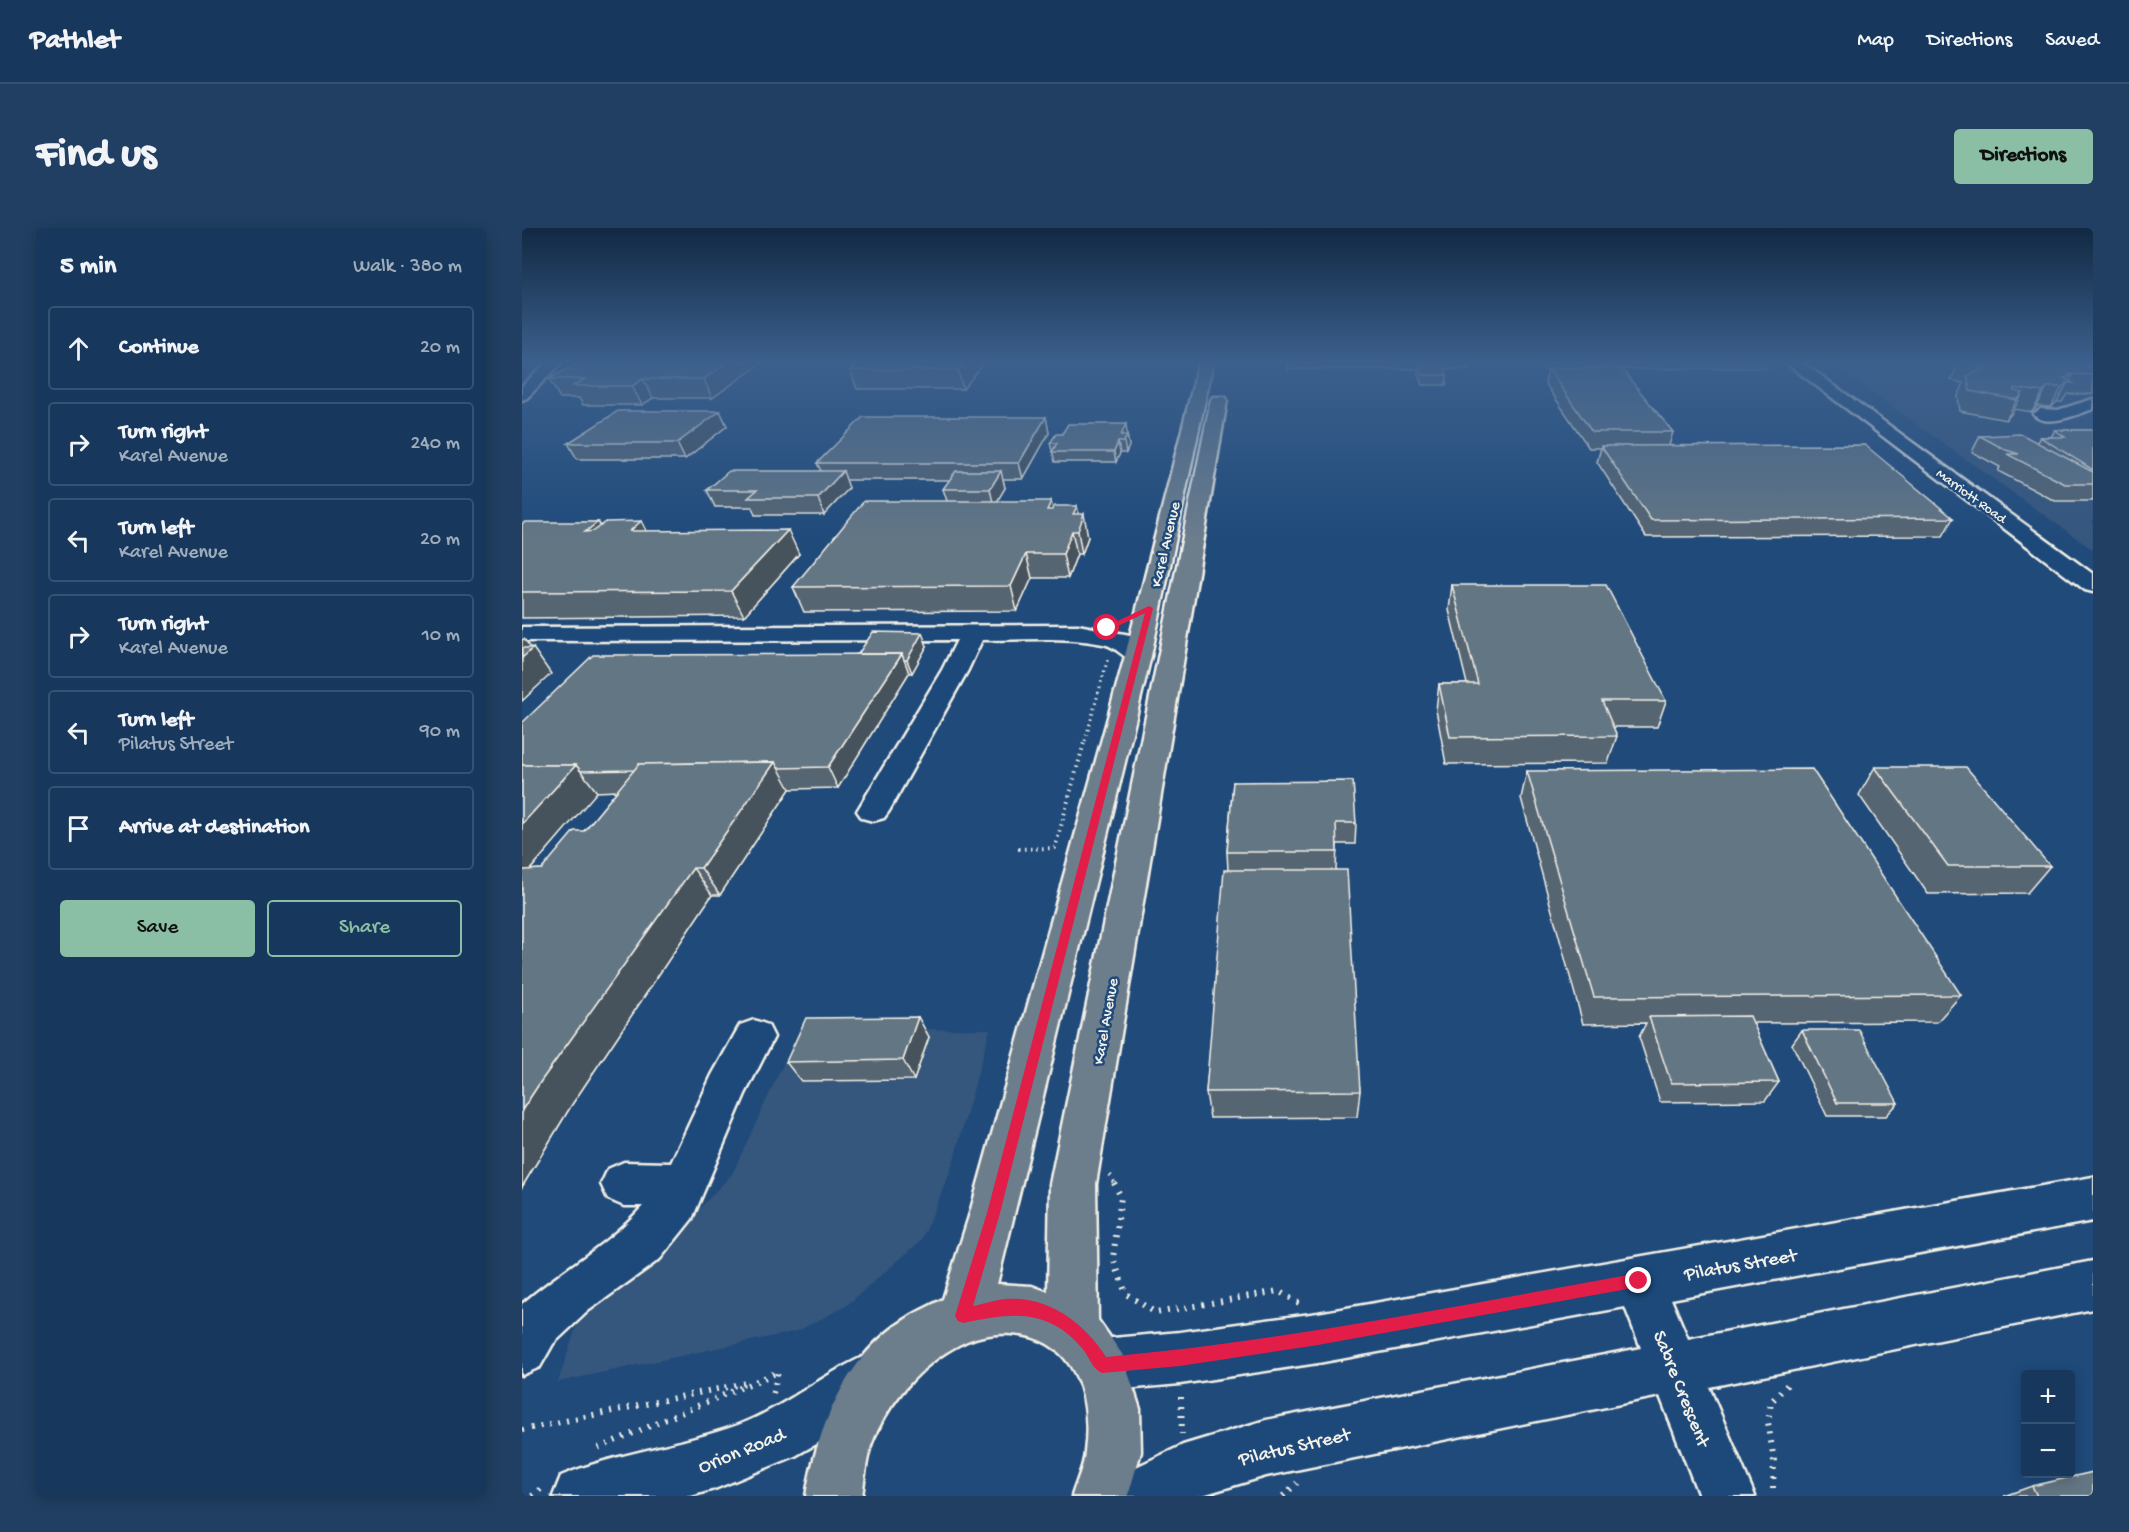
<!DOCTYPE html>
<html lang="en">
<head>
<meta charset="utf-8">
<style>
	body { margin:0; font-family:"Gochi Hand",sans-serif; background:#203f62; color:#f1f3f6 }
	.controls { position:absolute; right:18px; bottom:18px; display:grid; overflow:hidden; border-radius:6px; box-shadow:0 3px 15px #0003 }
	.controls button { width:54px; height:54px; display:grid; place-items:center; padding:0; border:0; border-bottom:2px solid #365272; background:#17385c; color:#f1f3f6; font:30px sans-serif }
	.stop { position:absolute; width:18px; height:18px; margin:-14px; border:4px solid #e11d48; border-radius:50%; background:#fff }
	.stop.end { background:#e11d48; border-color:#fff; box-shadow:0 2px 6px #0008 }
	.list { margin:0; padding:0; list-style:none }
	h2 { display:flex; justify-content:space-between; align-items:center; height:78px; margin:0; padding:0 24px; font-size:26px }
	h2 small { font-size:20px; font-weight:400; color:#9eacbb }
	.list li { display:grid; grid-template-columns:39px 1fr auto; gap:18px; align-items:center; box-sizing:border-box; height:84px; margin:0 12px 12px; padding:0 12px; border:2px solid #365272; border-radius:6px }
	.list b { display:block; font-size:22px; white-space:nowrap }
	.list p { margin:0; font-size:20px; white-space:nowrap; color:#9eacbb }
	.list em { font-size:20px; font-style:normal; color:#9eacbb }
	.actions { display:flex; gap:12px; padding:18px 24px }
	.actions a { flex:1; padding:14px 0; border:2px solid #8abfa5; border-radius:6px; text-align:center; font-size:21px; color:#8abfa5 }
	.actions .main { background:#8abfa5; color:#111 }
	.icon { flex:none; width:33px; height:33px; fill:none; stroke:currentColor; stroke-width:2; stroke-linecap:round; stroke-linejoin:round }
	.map { position:relative; flex:none; width:1571px; height:1268px; overflow:hidden; border-radius:6px }
	header { display:flex; align-items:center; gap:36px; box-sizing:border-box; height:84px; padding:0 30px; background:#17385c; border-bottom:2px solid #365272 }
	header strong { font-size:28px }
	nav { display:flex; gap:33px; margin-inline-start:auto; font-size:21px }
	.intro { display:flex; align-items:center; justify-content:space-between; box-sizing:border-box; height:144px; padding:0 36px }
	h1 { margin:0; font-size:42px }
	.button { padding:15px 27px; border-radius:6px; background:#8abfa5; color:#111; font-size:21px; font-weight:700 }
	main { display:flex; gap:36px; padding:0 36px }
	aside { flex:1; background:#17385c; border-radius:6px; box-shadow:0 3px 15px #0003 }
	.map>svg:first-child { display:block }
	.built { fill:#34577d }
	.lines { fill:none; stroke-linecap:round; stroke-linejoin:round }
	.minor-casing { stroke:#f4f1e8; stroke-width:5 }
	.major-casing { stroke:#f4f1e8; stroke-width:5 }
	.path-far3 { stroke:#f4f1e8; stroke-width:3; stroke-dasharray:1.5 4; stroke-linecap:butt }
	.path-far2 { stroke:#f4f1e8; stroke-width:4; stroke-dasharray:1.5 4.5; stroke-linecap:butt }
	.path-far1 { stroke:#f4f1e8; stroke-width:4.5; stroke-dasharray:1.5 5; stroke-linecap:butt }
	.path { stroke:#f4f1e8; stroke-width:6; stroke-dasharray:2 7; stroke-linecap:butt }
	.minor { fill:#1f4a7a; fill-rule:evenodd }
	.major { fill:#6c7d8c; fill-rule:evenodd }
	.wall { fill:#566572; stroke:#f4f1e8; stroke-width:1.5; fill-rule:evenodd }
	.shaded-wall { fill:#46535c; stroke:#f4f1e8; stroke-width:1.5 }
	.building { fill:#647684; stroke:#f4f1e8; stroke-width:1.5 }
	.route { fill:#e11d48 }
	.labels { text-anchor:middle; stroke-width:5; stroke-linejoin:round; paint-order:stroke }
	.far-street-label { font-size:14px; fill:#f4f1e8; stroke:#1f4a7a }
	.street-label { font-size:16px; fill:#f4f1e8; stroke:#1f4a7a }
	.near-street-label { font-size:20px; fill:#f4f1e8; stroke:#1f4a7a }
</style>
</head>
<body>
<header>
<strong>Pathlet</strong>
<nav><a>Map</a><a>Directions</a><a>Saved</a></nav>
</header>
<div class="intro"><h1>Find us</h1><a class="button">Directions</a></div>
<main>
<aside>
<h2>5 min<small>Walk · 380 m</small></h2>
<ul class="list">
<li><svg class="icon" aria-label="ahead" viewBox="0 0 24 24"><path d="M12 20V5M6 11l6-6 6 6"/></svg><div><b>Continue</b></div><em>20 m</em></li>
<li><svg class="icon" aria-label="right" viewBox="0 0 24 24"><path d="M7 20v-9h11M14 6l5 5-5 5"/></svg><div><b>Turn right</b><p>Karel Avenue</p></div><em>240 m</em></li>
<li><svg class="icon" aria-label="left" viewBox="0 0 24 24"><path d="M17 20v-9H6M10 6l-5 5 5 5"/></svg><div><b>Turn left</b><p>Karel Avenue</p></div><em>20 m</em></li>
<li><svg class="icon" aria-label="right" viewBox="0 0 24 24"><path d="M7 20v-9h11M14 6l5 5-5 5"/></svg><div><b>Turn right</b><p>Karel Avenue</p></div><em>10 m</em></li>
<li><svg class="icon" aria-label="left" viewBox="0 0 24 24"><path d="M17 20v-9H6M10 6l-5 5 5 5"/></svg><div><b>Turn left</b><p>Pilatus Street</p></div><em>90 m</em></li>
<li><svg class="icon" aria-label="arrive" viewBox="0 0 24 24"><path d="M6 21V4h12l-3 4 3 4H6"/></svg><div><b>Arrive at destination</b></div></li>
</ul>
<div class="actions"><a class="main">Save</a><a>Share</a></div>
</aside>
<div class="map">
<svg width="1571" height="1268" viewBox="0 0 1571 1268">
	<rect width="100%" height="100%" fill="#1f4a7a"/>
	<filter id="ink" filterUnits="userSpaceOnUse"><feTurbulence type="fractalNoise" baseFrequency=".0167" numOctaves="2"/><feDisplacementMap in="SourceGraphic" scale="12" xChannelSelector="R" yChannelSelector="G"/><feConvolveMatrix kernelMatrix="1 2 1 2 8 2 1 2 1" color-interpolation-filters="sRGB"/></filter>
	<g filter="url(#ink)">
		<g class="built">
			<path d="M1307 134H1571V322L1431 222Z"/>
			<path d="M468 801 430 939 400 1012 324 1078 276 1103 36 1154 62 1075 139 1021 210 946 277 802Z"/>
		</g>
		<g class="lines">
			<defs>
				<g id="minor">
					<path d="M25 134H40L5 170 0 172V158Z"/>
					<path d="M1263 134H1280L1571 346V364L1563 362Z"/>
					<path d="M1445 134H1486C1478 141 1456 143 1445 140Z"/>
					<path d="M1571 171V181C1556 186 1524 201 1511 186L1519 181 1536 182Z"/>
					<path d="M556 397 608 407 629 428 625 433C604 439 599 419 581 416 541 408 500 412 460 412L446 442 367 583 362 590 351 593 340 590 335 583 420 442 435 412 0 413V399Z"/>
					<path d="M232 792 246 797 252 809 223 866 170 991 138 1031 66 1083 31 1116 18 1139 0 1147V1076C39 1042 87 1017 121 978H102L86 971 79 956 86 941 102 934 149 935 190 847 218 797Z"/>
					<path d="M1571 949V993L1149 1071 1166 1111 1571 1033V1081L1187 1159 1233 1268H1177L1138 1168 744 1248 677 1268H587L595 1248 661 1217 744 1192 1119 1120 1103 1079 796 1135 658 1156 580 1163 562 1155 554 1137 562 1119 580 1111 658 1104 796 1085Z"/>
					<path d="M350 1125 369 1132 376 1151 369 1170 315 1204 273 1228 195 1260 169 1268H31L39 1248C94 1225 158 1218 216 1197 264 1179 303 1144 350 1125Z"/>
				</g>
				<path id="major" d="M677 134H691L629 428 475 1056 510 1058 526 1064 528 956 689 172 691 169H703L705 172 574 956 576 1092 600 1126 618 1181 619 1224 606 1268H550C554 1254 562 1239 563 1224 570 1169 554 1110 490 1106 475 1105 459 1107 445 1113 404 1131 370 1169 352 1210 344 1228 343 1249 340 1268H284C295 1202 323 1128 384 1091 395 1083 409 1078 421 1071L448 985 603 428Z"/>
			</defs>
			<use href="#minor" class="minor-casing"/>
			<use href="#major" class="major-casing"/>
			<path class="path-far3" d="M563 513 586 430"/>
			<path class="path-far2" d="M496 621 533 620 563 511"/>
			<path class="path-far1" d="M588 947 593 957"/>
			<g class="path">
				<path d="M592 955 599 969 591 1030 604 1066 634 1085 756 1063 777 1075"/>
				<path d="M251 1165 256 1144"/>
				<path d="M659 1169 660 1206"/>
				<path d="M0 1202 224 1155"/>
				<path d="M76 1220 256 1144"/>
				<path d="M1251 1260 1252 1233 1246 1194 1249 1174 1266 1156"/>
				<path d="M10 1268 19 1261"/>
				<path d="M761 1268 775 1255"/>
			</g>
			<use href="#minor" class="minor"/>
			<use href="#major" class="major"/>
		</g>
		<g class="wall">
			<path d="M58 134H241L190 170H131L120 177H61L57 170H38L27 151Z"/>
			<path d="M337 134H463L441 161H335L328 142Z"/>
			<path d="M766 134H947L946 141H922L925 147 924 157H900L896 145V141H766Z"/>
			<path d="M1017 134H1246L1244 140 1099 141 1151 204 1147 218 1431 290 1421 308 1124 309 1075 234 1079 220H1067L1023 155 1026 142H1022Z"/>
			<path d="M1437 134H1467L1476 137 1571 140V166H1545L1540 174H1535L1529 179 1515 178 1510 184 1492 181 1484 192 1438 183 1436 168 1442 155 1429 152Z"/>
			<path d="M198 183 205 198 163 231H55L46 215Z"/>
			<path d="M524 189 527 205 501 251H481L483 260 475 273 556 286 566 309 560 326H555L546 350H510L495 383 282 384 271 359 425 273 421 261 428 252H324L327 260 302 287H233L230 279H193L185 262 299 243 295 235Z"/>
			<path d="M1533 202H1571V273H1533L1476 243 1478 239 1450 224 1458 208 1515 214 1518 209H1529Z"/>
			<path d="M605 206 607 218 604 225H598L594 234H533L528 215Z"/>
			<path d="M76 294 79 298 124 303 277 326 222 388 0 390V296Z"/>
			<path d="M930 357 1144 473 1135 499H1091L1095 508 1086 535 924 536 914 482 917 456H945L927 382Z"/>
			<path d="M405 418 390 445H387L316 560 268 561 198 667H190L49 878 0 959V495L336 426ZM95 563 62 603 20 641 8 642 74 564Z"/>
			<path d="M1353 539 1528 638 1505 665 1406 666 1337 567Z"/>
			<path d="M1005 543 1439 767 1415 794 1231 795 1257 854 1243 873 1138 874 1117 809 1124 795 1061 796 999 570Z"/>
			<path d="M711 554 834 595 833 616H815L814 642 838 863 835 889 688 890 684 864 706 642 705 624Z"/>
			<path d="M396 789 407 809 392 852 279 853 264 834Z"/>
			<path d="M1280 802 1376 875 1364 888H1305L1270 816Z"/>
			<path d="M1510 1258 1571 1268H1482Z"/>
		</g>
		<g class="shaded-wall">
			<path d="M206 134H241L190 170 182 151Z"/>
			<path d="M443 134H463L441 161 436 142Z"/>
			<path d="M1550 148 1546 155H1543L1545 156 1534 175 1529 179 1540 159 1542 150Z"/>
			<path d="M121 151 131 170 120 177 110 158Z"/>
			<path d="M1525 159 1515 178 1510 184 1521 164Z"/>
			<path d="M1501 165 1490 185 1484 192 1495 172Z"/>
			<path d="M198 183 205 198 163 231 155 215Z"/>
			<path d="M524 189 527 205 501 251 497 235Z"/>
			<path d="M604 196 605 206 602 214 599 207Z"/>
			<path d="M605 207 607 218 604 225 602 214Z"/>
			<path d="M596 214 598 225 594 234 592 224Z"/>
			<path d="M321 243 327 260 302 287 296 270Z"/>
			<path d="M479 243 483 260 472 279 468 261Z"/>
			<path d="M529 273 534 296 525 282Z"/>
			<path d="M555 278 558 296 562 286 566 309 560 326 556 303 551 286Z"/>
			<path d="M119 293 132 317 108 303Z"/>
			<path d="M76 294 90 317 63 304Z"/>
			<path d="M266 302 277 326 222 388 209 363Z"/>
			<path d="M550 303 555 326 546 350 541 326Z"/>
			<path d="M504 326 510 350 495 383 489 358Z"/>
			<path d="M400 405 405 418 390 445 385 432Z"/>
			<path d="M2 411 10 421 11 420 29 446 0 473V412Z"/>
			<path d="M380 426 387 445 316 560 306 539Z"/>
			<path d="M253 534 268 561 198 667 179 640Z"/>
			<path d="M54 537 75 564 0 651V596Z"/>
			<path d="M171 640 190 667 49 878 0 959V882L19 853Z"/>
			<path d="M396 789 407 809 392 852 381 832Z"/>
		</g>
		<g class="building">
			<path d="M58 134H206L182 151H121L110 158H51L63 151H27Z"/>
			<path d="M337 134H443L436 142H328Z"/>
			<path d="M1444 134H1467L1476 137 1500 134 1560 135 1571 140V147L1547 146 1550 148 1542 150 1551 155H1543L1545 156 1540 159H1525L1521 164 1492 160V163L1501 165 1495 172 1448 163 1445 148 1463 140Z"/>
			<path d="M897 135H920L925 147H900Z"/>
			<path d="M1026 140H1099L1151 204H1070Z"/>
			<path d="M96 183H198L155 215H46Z"/>
			<path d="M341 189H524L497 235H295Z"/>
			<path d="M546 196H604L599 207H605L602 214H596L592 224H530L535 215H528L534 206H540Z"/>
			<path d="M1533 202H1571V242L1518 209H1543Z"/>
			<path d="M1499 206 1571 244V256H1543L1485 226H1497L1484 222 1458 208Z"/>
			<path d="M1343 217 1431 290 1129 292 1079 218Z"/>
			<path d="M207 243H321L296 270H226L235 262H185Z"/>
			<path d="M434 243H479L468 261H421Z"/>
			<path d="M342 273H529L525 282H530L533 278H555L551 286H562L556 303H550L541 326H504L489 358 271 359Z"/>
			<path d="M119 293 108 303 266 302 209 363 0 364V296L3 294H76L63 304 72 303 84 294Z"/>
			<path d="M930 357H1084L1144 473H1080L1095 508 928 509 917 456H956Z"/>
			<path d="M351 404 400 405 385 432H382L380 426H336Z"/>
			<path d="M0 420H11L0 430Z"/>
			<path d="M380 426 306 539 256 540 253 534 117 536 113 542 59 543 54 537H0V495L71 427Z"/>
			<path d="M253 534 179 640H171L19 853 0 882V644L2 642 20 641 52 603H62L117 536Z"/>
			<path d="M0 537H54L0 596Z"/>
			<path d="M1353 539H1444L1528 638H1426Z"/>
			<path d="M1290 541 1439 767 1072 769 1005 543Z"/>
			<path d="M831 553 834 595H814L815 624H705L711 554Z"/>
			<path d="M702 642H825L838 863 684 864Z"/>
			<path d="M1228 788 1257 854 1149 855 1127 789Z"/>
			<path d="M396 789 381 832 264 834 284 790Z"/>
			<path d="M1280 802H1337L1376 875H1315Z"/>
			<path d="M1571 1244V1268H1515L1510 1258Z"/>
		</g>
	</g>
	<linearGradient id="sky" x2="0" y2="1"><stop stop-color="#112943"/><stop offset="0.43" stop-color="#3c608d"/><stop offset="1" stop-color="#3c608d" stop-opacity="0"/></linearGradient>
	<rect width="1571" height="312" fill="url(#sky)"/>
	<path class="route" d="M627 378 631 380 478 985 451 1078C461 1076 473 1072 483 1071 527 1068 562 1095 584 1129 763 1113 940 1077 1117 1045L1122 1047 1124 1053 1122 1058 796 1117 658 1138 580 1145C570 1141 567 1128 560 1120 525 1079 488 1085 441 1095L436 1093 433 1088 465 985 623 385 588 402 581 400Z"/>
	<g class="labels">
		<g class="far-street-label">
			<text transform="translate(1450 267) rotate(36)" y="5">Marriott Road</text>
		</g>
		<g class="street-label">
			<text transform="translate(642 316) rotate(-77)" y="6">Karel Avenue</text>
			<text transform="translate(582 793) rotate(-80)" y="6">Karel Avenue</text>
		</g>
		<g class="near-street-label">
			<text transform="translate(1218 1035) rotate(-10)" y="7">Pilatus Street</text>
			<text transform="translate(1161 1160) rotate(68)" y="7">Sabre Crescent</text>
			<text transform="translate(772 1217) rotate(-13)" y="7">Pilatus Street</text>
			<text transform="translate(219 1221) rotate(-22)" y="7">Orion Road</text>
		</g>
	</g>
</svg>
<div class="controls">
<button>+</button>
<button>−</button>
</div>
<div class="stop" style="left:585px;top:400px"></div>
<div class="stop end" style="left:1117px;top:1053px"></div>
</div>
</main>
</body>
</html>
